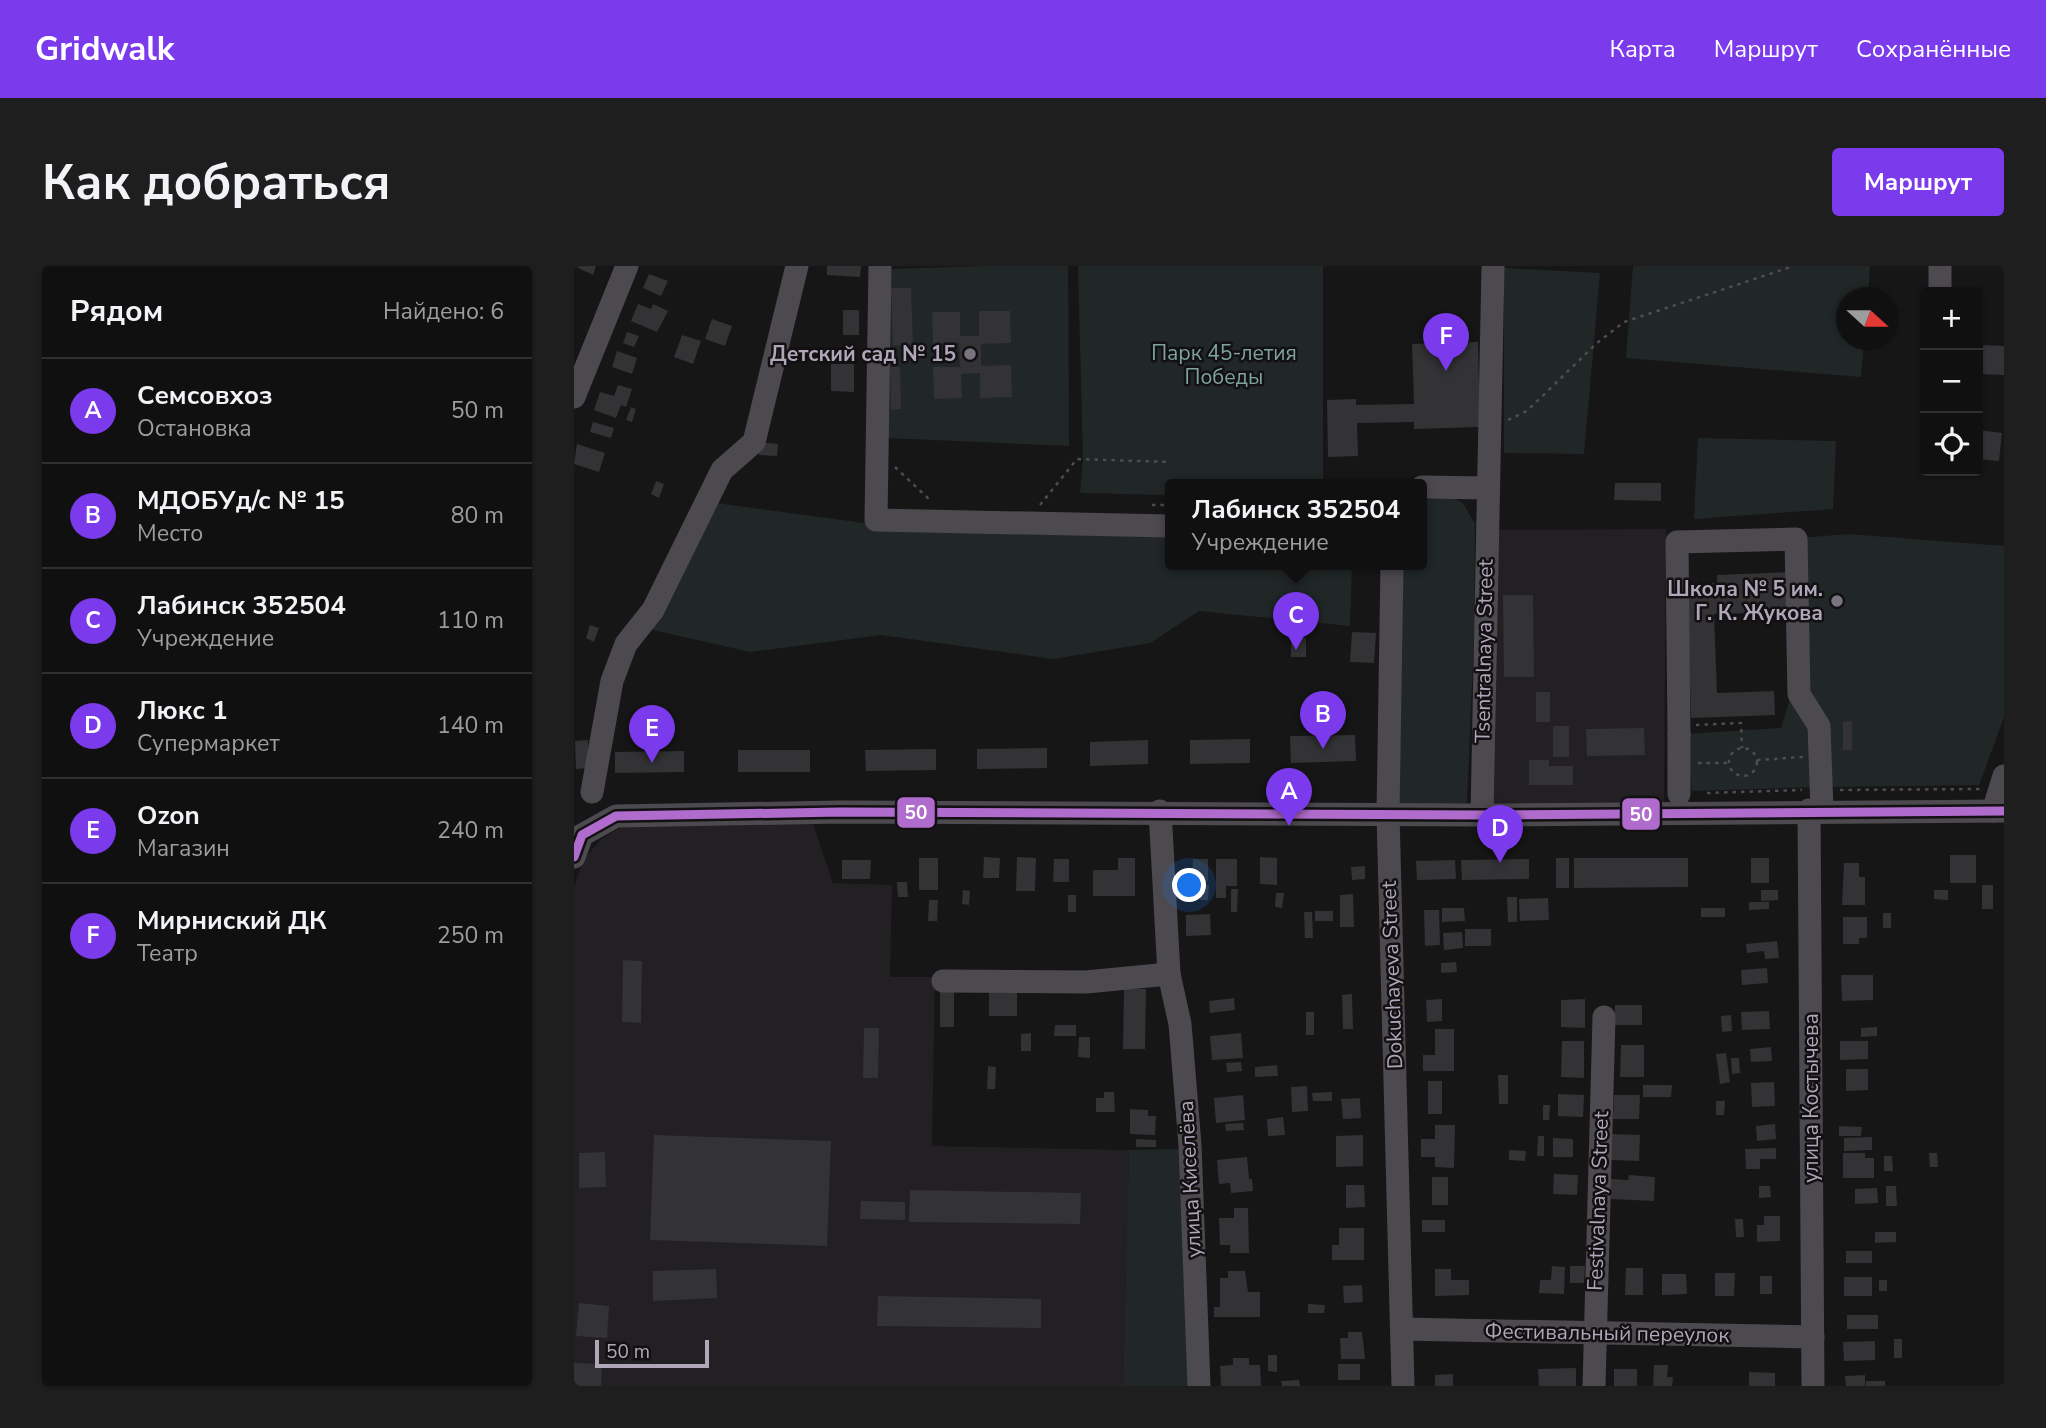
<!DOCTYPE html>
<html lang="ru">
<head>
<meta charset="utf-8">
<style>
	body { margin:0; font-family:"Nunito Sans",sans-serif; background:#1e1e1e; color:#f1f3f6 }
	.controls { position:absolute; right:21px; top:21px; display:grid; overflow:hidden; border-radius:7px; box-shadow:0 2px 5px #0004 }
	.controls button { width:63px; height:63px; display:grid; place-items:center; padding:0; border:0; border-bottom:2px solid #303030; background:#101010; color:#f1f3f6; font:35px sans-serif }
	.compass { position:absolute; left:1262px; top:21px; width:63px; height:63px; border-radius:50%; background:#101010; box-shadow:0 2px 5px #0004; rotate:111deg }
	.scale { position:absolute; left:21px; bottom:18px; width:114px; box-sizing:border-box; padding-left:7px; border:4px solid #afa7b8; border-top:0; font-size:19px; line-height:24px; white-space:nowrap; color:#afa7b8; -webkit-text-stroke:5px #121012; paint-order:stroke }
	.you { position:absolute; left:616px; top:620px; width:24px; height:24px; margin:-18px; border:5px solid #fff; border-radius:50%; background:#1a73e8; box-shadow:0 0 0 10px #1a73e833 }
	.badge { display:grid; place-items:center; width:46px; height:46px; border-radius:50%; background:#7c3aed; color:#fff; font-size:23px; font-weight:700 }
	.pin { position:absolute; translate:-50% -58px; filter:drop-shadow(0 2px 4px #0008) }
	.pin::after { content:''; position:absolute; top:37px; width:24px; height:21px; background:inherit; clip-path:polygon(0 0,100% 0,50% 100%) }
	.popup { position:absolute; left:591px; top:213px; width:262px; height:91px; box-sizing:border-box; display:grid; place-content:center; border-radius:7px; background:#101010; filter:drop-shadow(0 2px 5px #0005); font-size:23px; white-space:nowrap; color:#9c9d9f }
	.popup b { font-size:26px; color:#f1f3f6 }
	.popup::after { content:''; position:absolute; left:50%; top:100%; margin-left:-14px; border:14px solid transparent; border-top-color:#101010 }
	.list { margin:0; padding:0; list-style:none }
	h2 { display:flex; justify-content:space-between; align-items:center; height:91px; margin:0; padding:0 28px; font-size:30px }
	h2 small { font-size:23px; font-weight:400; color:#9c9d9f }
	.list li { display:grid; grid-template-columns:46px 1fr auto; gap:21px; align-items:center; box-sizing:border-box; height:105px; padding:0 28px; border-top:2px solid #303030 }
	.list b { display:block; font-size:26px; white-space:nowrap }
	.list p { margin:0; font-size:23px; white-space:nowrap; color:#9c9d9f }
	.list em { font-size:23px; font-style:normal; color:#9c9d9f }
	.icon { flex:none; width:38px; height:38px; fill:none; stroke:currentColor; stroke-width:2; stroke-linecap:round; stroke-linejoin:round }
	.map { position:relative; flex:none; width:1430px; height:1120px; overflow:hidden; border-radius:7px }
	header { display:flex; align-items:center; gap:42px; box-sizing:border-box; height:98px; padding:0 35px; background:#7c3aed; color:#fff }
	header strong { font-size:33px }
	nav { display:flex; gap:38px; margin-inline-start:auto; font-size:24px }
	.intro { display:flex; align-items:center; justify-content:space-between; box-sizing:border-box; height:168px; padding:0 42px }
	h1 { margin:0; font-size:49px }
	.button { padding:18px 32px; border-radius:7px; background:#7c3aed; color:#fff; font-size:24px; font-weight:700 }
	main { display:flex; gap:42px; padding:0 42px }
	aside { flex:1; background:#101010; border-radius:7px; box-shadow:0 2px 5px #0004 }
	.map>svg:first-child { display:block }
	.built { fill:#222022 }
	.green { fill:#202726 }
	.building { fill:#333234 }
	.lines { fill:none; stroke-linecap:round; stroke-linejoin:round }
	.path { stroke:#4e4c51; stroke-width:2.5; stroke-dasharray:3.5 5; stroke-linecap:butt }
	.minor { stroke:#4d4a4f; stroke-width:23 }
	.bus-1-casing { stroke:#121012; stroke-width:14 }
	.bus-1 { stroke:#b06ccc; stroke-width:9 }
	.poi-dot { fill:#79747f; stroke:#121012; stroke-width:2.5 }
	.labels { text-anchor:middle; stroke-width:5; stroke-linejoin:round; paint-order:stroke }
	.park-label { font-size:21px; fill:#7da39e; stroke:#121012 }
	.poi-label { font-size:21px; font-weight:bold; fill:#afa7b8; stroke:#121012; text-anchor:end }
	.street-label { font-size:21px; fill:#afa7b8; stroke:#121012 }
	.line-badge { stroke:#121012; stroke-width:2.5 }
	.badge-label { font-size:19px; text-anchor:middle; font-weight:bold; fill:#fff }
</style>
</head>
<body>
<header>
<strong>Gridwalk</strong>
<nav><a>Карта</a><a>Маршрут</a><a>Сохранённые</a></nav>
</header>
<div class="intro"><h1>Как добраться</h1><a class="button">Маршрут</a></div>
<main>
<aside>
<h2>Рядом<small>Найдено: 6</small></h2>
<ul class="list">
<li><span class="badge">A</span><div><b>Семсовхоз</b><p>Остановка</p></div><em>50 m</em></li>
<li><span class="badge">B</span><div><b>МДОБУд/с № 15</b><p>Место</p></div><em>80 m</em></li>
<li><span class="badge">C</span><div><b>Лабинск 352504</b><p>Учреждение</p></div><em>110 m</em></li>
<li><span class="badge">D</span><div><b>Люкс 1</b><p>Супермаркет</p></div><em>140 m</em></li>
<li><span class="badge">E</span><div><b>Ozon</b><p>Магазин</p></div><em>240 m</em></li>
<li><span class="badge">F</span><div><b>Мирниский ДК</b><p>Театр</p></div><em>250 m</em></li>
</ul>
</aside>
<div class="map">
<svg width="1430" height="1120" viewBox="0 0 1430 1120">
	<rect width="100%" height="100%" fill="#161616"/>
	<g class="built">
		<path d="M1092 263 1090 538 915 537 919 264Z"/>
		<path d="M237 552 259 617 318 619 316 711H361L358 880 555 884 549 1120H0V621L10 593 27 573 49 560Z"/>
	</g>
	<g class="green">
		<path d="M410 0H494L495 180 314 172 316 3Z"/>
		<path d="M504 0H749V218H596V229L506 227 509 194Z"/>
		<path d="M1059 0H1296L1294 31 1272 32V74H1290L1287 111 1052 92Z"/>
		<path d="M930 2 1026 7 1010 188 930 187Z"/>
		<path d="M1124 172 1262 175 1259 243 1120 253Z"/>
		<path d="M873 229 889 237 901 258 900 369 893 537 821 540 829 298H848V235Z"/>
		<path d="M134 236 305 259 596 264V298H778L776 360 625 345 576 377 479 393 307 369 176 386 70 362Z"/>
		<path d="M1274 268 1430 280V451L1405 519 1253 521 1231 426 1226 272Z"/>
		<path d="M1216 433 1238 463 1241 521 1118 525 1113 468 1207 462Z"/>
		<path d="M610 883 619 1120H549L555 884Z"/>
	</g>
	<g class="building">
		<path d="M0 0H22L19 9Z"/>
		<path d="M253 0H287L286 11 253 9Z"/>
		<path d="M75 8 94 15 87 30 69 22Z"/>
		<path d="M317 22H337L339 79 319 80Z"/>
		<path d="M64 38 77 43 79 38 94 45 83 66 57 55Z"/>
		<rect x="269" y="44" width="16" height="25"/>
		<path d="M405 45H436L437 77 407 78V100L437 99 438 131 406 132V107L387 108 388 132 360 133 359 101H386L385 77 359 78 358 46H386V70H405Z"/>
		<path d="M138 53 158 60 151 80 131 73Z"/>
		<path d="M53 66 65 70 60 81 49 77Z"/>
		<path d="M108 69 127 75 119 98 100 91Z"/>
		<path d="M904 76 906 161 840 163V156L783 157 784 190 754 191 753 134 782 133V139L840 138 838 78Z"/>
		<path d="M1407 79 1430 80V109L1405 108Z"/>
		<path d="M43 85 63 92 58 108 38 101Z"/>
		<path d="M257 98H280V126L257 125Z"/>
		<path d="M316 101H326L327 143 317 144Z"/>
		<path d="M44 119 58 123 52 141 47 139 42 152 20 144 26 126 40 130Z"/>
		<path d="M57 141 62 143 58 156 52 154Z"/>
		<path d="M19 156 40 162 37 172 16 166Z"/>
		<path d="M1404 164 1428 167 1425 195 1404 193Z"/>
		<path d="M186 176 204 178 203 190 185 189Z"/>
		<path d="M3 178 31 187 25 206 0 198Z"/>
		<path d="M82 215 90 218 85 232 77 228Z"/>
		<path d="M1041 217H1087V235L1040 234Z"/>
		<path d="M1219 306 1220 346 1140 348 1143 427 1200 425 1201 449 1117 452 1113 318 1143 317V309Z"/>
		<path d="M929 329H959L960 411H930Z"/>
		<path d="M16 359 25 362 20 376 12 372Z"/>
		<path d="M778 366 802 367 800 397 776 396Z"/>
		<path d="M717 371 732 372V391H717Z"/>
		<rect x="962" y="426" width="14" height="30"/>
		<path d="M1278 455V484H1269V456Z"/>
		<rect x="979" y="460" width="16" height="31"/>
		<path d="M1070 462 1071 489 1013 490 1012 463Z"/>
		<path d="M781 469 782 495 717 497 716 470Z"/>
		<path d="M676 473V497L616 498V474Z"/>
		<path d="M14 474 15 502 2 503 1 475Z"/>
		<path d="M574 474V498L516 500V476Z"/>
		<path d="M473 482V502L403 503V483Z"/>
		<path d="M362 483V504L292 505 291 484Z"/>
		<rect x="164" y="484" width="72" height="22"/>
		<path d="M110 485V506L41 507V486Z"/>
		<path d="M955 494H975V500H999V519H955Z"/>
		<rect x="1376" y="589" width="26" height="28"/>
		<path d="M410 591 426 592 425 612H409Z"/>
		<path d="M443 591 462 592 461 625H442Z"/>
		<path d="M686 591 703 592V619L686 618Z"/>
		<rect x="345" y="592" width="19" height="32"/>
		<path d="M544 592H561V630H519V604H544Z"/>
		<rect x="982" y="592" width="13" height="30"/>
		<path d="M1000 592H1114V621L1000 622Z"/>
		<rect x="1177" y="592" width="18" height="25"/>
		<path d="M480 593H495V616H479Z"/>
		<path d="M619 593H634V615H618Z"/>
		<path d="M642 593H663V620H652V632H642Z"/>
		<path d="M955 593V613L888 614 887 594Z"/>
		<path d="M268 594H297L296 613H268Z"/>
		<path d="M881 594 882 613 843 614 842 595Z"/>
		<path d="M1270 597H1285V611H1291V639H1268Z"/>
		<path d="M791 600V613L778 614 777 601Z"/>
		<path d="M323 616H333L334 631H324Z"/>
		<path d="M627 618 635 619 634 634H626Z"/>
		<rect x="1408" y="619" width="11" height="24"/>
		<path d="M657 623H664L663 646H657Z"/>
		<path d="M389 624 396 625 395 639 388 638Z"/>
		<path d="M1187 624H1204V634L1187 635Z"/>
		<path d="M1360 624H1374V634L1360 633Z"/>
		<path d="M702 627H710L708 642 701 641Z"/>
		<path d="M779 628 780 661H766V629Z"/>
		<rect x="494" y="629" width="8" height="17"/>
		<path d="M933 631H943V656H934Z"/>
		<path d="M974 632 975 654 946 655 945 633Z"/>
		<path d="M355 634H364L363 655H354Z"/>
		<path d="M1175 636H1195V643L1175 644Z"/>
		<path d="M868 642H890L891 655 868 656Z"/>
		<rect x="1127" y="642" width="24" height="9"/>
		<path d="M850 644H865L866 679 851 680Z"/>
		<rect x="741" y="645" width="18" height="10"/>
		<path d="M730 646H738L739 672H731Z"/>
		<rect x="1309" y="647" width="8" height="15"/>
		<path d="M636 648 637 669 612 670V649Z"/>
		<path d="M1269 651H1293V672H1285V678H1269Z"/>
		<rect x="891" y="663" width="26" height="17"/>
		<path d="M888 666 889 682 870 684 869 667Z"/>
		<path d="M1203 675 1205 692 1191 693 1190 685 1173 687 1172 678Z"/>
		<path d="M49 694 68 695 67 757 48 756Z"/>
		<path d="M882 696 883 706 867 707V697Z"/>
		<path d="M1193 702 1194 717 1168 719 1167 704Z"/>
		<path d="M1267 709H1299V734L1268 735Z"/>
		<rect x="366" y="722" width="14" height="39"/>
		<path d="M550 723H572L571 783H549Z"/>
		<rect x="415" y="725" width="28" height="25"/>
		<path d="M778 728 779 763H769L768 729Z"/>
		<path d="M660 732 661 744 636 747 635 735Z"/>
		<path d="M868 733V755L853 756 852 734Z"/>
		<path d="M1011 733V762L987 761V734Z"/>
		<rect x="1041" y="739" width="27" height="20"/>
		<path d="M1195 745 1196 763 1168 764 1167 746Z"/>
		<rect x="732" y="746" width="8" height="23"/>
		<path d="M1157 749 1158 765 1148 766 1147 750Z"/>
		<path d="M481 759H502V770H480Z"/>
		<path d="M1303 761V770L1287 771V762Z"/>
		<path d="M290 762H305L304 812H289Z"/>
		<path d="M861 763H880V805H849V789H861Z"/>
		<path d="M457 767V785H447V768Z"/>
		<path d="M667 767 669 792 638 794 636 770Z"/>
		<path d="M505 771H516V792L504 791Z"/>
		<path d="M988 775H1010V812L987 811Z"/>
		<path d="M1266 775H1294V793L1266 794Z"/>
		<path d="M1047 779H1070V811H1046Z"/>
		<path d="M1197 781 1198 795 1177 796 1176 783Z"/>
		<path d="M1152 787 1156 816 1146 818 1142 788Z"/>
		<path d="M1157 792H1165L1166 807 1158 808Z"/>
		<path d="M667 796 668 805 653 806 652 797Z"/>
		<path d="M703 799 704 810 681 811V801Z"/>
		<path d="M414 800 422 801 421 823H413Z"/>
		<path d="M1272 803H1294V824L1272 825Z"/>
		<path d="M924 809H934V838H925Z"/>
		<rect x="854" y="815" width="14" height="33"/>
		<path d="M1200 816 1201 840 1178 841 1177 817Z"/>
		<path d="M1069 819H1098L1097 831H1069Z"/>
		<path d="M733 820 734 845 718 846 717 821Z"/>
		<path d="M530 826H540L541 846H522V832H530Z"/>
		<path d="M758 826V835H739L738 827Z"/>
		<path d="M984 828 1010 829 1009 851 984 850Z"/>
		<path d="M669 829 671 854 642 857 640 832Z"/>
		<path d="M1040 829H1066L1065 853H1039Z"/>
		<path d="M786 832 787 852 769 853 767 833Z"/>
		<path d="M1142 835H1151L1150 849H1142Z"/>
		<path d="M969 839H976L975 854H969Z"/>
		<path d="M556 843 574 844V850H582L581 869 556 868Z"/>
		<path d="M709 851 711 869 694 870 693 853Z"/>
		<path d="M669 857 670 864 652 865 651 858Z"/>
		<path d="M1201 858 1202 873 1183 875 1182 860Z"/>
		<path d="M861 859H881L880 902 861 901V891H847V873H861Z"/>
		<path d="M1265 860 1288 861 1287 870H1265Z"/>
		<path d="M1038 868 1066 869 1065 895 1037 894Z"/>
		<path d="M80 869 257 875 253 980 76 974Z"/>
		<path d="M789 869V900L762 901V870Z"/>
		<path d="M964 870H970V890H963Z"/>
		<path d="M1298 871V884L1270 885V872Z"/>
		<path d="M979 872 999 873V891H979Z"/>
		<path d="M562 873 582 874V881H562Z"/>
		<path d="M1202 882V893H1186V903H1172L1171 883Z"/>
		<path d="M935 884 952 885 951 895 935 894Z"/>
		<path d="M31 886 32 921 5 922V887Z"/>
		<path d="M1269 887H1291V892H1300V912H1269Z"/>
		<path d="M1355 887H1363L1364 901H1356Z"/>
		<path d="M1310 890H1318L1319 905H1310Z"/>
		<path d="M673 891 675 913H678L679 925 657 927 656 917 645 918 643 894Z"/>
		<path d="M980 908 1004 909 1003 929 979 928Z"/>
		<path d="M1055 909 1081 911 1080 935 1037 933V913L1054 914Z"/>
		<rect x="858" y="911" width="16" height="28"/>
		<path d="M772 919H790L791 941 772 942Z"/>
		<path d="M1185 920H1196L1197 931 1185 932Z"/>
		<path d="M1312 920H1322L1323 940H1312Z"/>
		<path d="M1303 922 1304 937 1281 938V923Z"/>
		<path d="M336 924 507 927 506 958 335 956Z"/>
		<path d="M287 935 331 936V954L286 953Z"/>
		<path d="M660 942H674L675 987H656V979H646L645 952H660Z"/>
		<path d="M1190 950H1206V975L1183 976V959H1190Z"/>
		<path d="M1161 953H1169L1170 971H1162Z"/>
		<rect x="848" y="954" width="23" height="12"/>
		<path d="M765 962H790V994H758V979H765Z"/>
		<path d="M1301 966H1322V976L1301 977Z"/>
		<rect x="1272" y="985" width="26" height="12"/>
		<path d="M978 1000 991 1001 990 1028 965 1027 966 1014H977Z"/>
		<path d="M996 1000H1011L1010 1017H996Z"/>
		<path d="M1052 1002H1069V1029H1051Z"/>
		<path d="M142 1003 143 1032 79 1035V1005Z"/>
		<path d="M861 1003H877V1014H895V1029L861 1030Z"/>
		<path d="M654 1005H671L674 1026H686V1051H640V1041H646V1012H654Z"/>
		<path d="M1141 1007H1161L1160 1030H1141Z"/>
		<path d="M1088 1008H1112L1113 1028 1088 1029Z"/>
		<rect x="1186" y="1010" width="12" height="18"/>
		<rect x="1270" y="1011" width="28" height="19"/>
		<rect x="1305" y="1014" width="8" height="11"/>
		<path d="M788 1019 789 1036 770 1037 769 1020Z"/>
		<path d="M304 1030 467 1033V1062L303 1060Z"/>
		<path d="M5 1037 35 1040 33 1072 2 1070Z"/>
		<path d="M734 1038 751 1039 750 1047H734Z"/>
		<rect x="1273" y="1049" width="31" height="14"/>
		<path d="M774 1066H788L791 1093H767L766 1072H774Z"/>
		<rect x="1320" y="1073" width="8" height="19"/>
		<path d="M1301 1075V1094L1270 1095 1269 1076Z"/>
		<path d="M694 1089H703V1106L694 1105Z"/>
		<path d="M659 1092H675V1099H686L687 1120H647L646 1100 659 1099Z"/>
		<path d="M0 1097 28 1098 27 1120H0Z"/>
		<rect x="764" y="1098" width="22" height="16"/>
		<path d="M1080 1099H1094L1093 1111H1099L1098 1120H1079Z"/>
		<path d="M1002 1102V1120H965L964 1103Z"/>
		<rect x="1040" y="1103" width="23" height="17"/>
		<path d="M1175 1106 1201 1107V1120H1175Z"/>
		<path d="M879 1108V1120H861V1109Z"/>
		<path d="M1291 1109V1120H1272L1271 1110Z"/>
		<path d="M725 1114 726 1120H708L707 1115Z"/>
		<rect x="1292" y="1115" width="19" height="5"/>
	</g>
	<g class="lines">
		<g class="path">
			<path d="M934 154 953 145 1023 77 1050 56 1220 0"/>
			<path d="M321 201 357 235"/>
			<path d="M466 239 503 193 596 196"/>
			<path d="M578 239H596"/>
			<path d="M1122 459 1167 457 1168 482"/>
			<circle cx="1169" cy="496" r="14"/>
			<path d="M1183 494 1229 491"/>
			<path d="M1124 497H1155"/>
			<path d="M1266 524 1406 523"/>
			<path d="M1133 527 1228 524"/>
		</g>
		<g class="minor">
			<path d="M306 0 302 254 596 260"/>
			<path d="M1366 0V26"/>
			<path d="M0 131 53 0"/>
			<path d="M848 221 913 222"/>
			<path d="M818 298 814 548 829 1120"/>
			<path d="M1105 468 1103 276 1222 273 1225 428 1245 460 1248 544"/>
			<path d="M18 526 38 415 52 378 79 344 148 204 180 176 223 0"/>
			<path d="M1105 528V468"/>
			<path d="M1235 544 1239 1120"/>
			<path d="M586 545 595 708 606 758 616 879 625 1120"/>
			<path d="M1419 545 1430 510"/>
			<path d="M908 549 919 0"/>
			<path d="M0 591 8 569 42 550 266 546 908 549 1430 545"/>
			<path d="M369 715 512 716 595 708"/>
			<path d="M828 1063 1239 1071"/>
			<path d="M1020 1120 1030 751"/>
		</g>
		<defs>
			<path id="bus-1" d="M0 591 8 569 42 550 266 546 908 549 1430 545"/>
		</defs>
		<use href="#bus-1" class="bus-1-casing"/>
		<use href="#bus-1" class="bus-1"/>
	</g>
	<g class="poi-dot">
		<circle cx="396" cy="88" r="7"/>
		<circle cx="1263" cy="335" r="7"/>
	</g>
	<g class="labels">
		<g class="park-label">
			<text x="650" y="94">Парк 45-летия<tspan x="650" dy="24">Победы</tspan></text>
		</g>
		<g class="poi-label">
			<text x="382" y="95">Детский сад № 15</text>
			<text x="1249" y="330">Школа № 5 им.<tspan x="1249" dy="24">Г. К. Жукова</tspan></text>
		</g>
		<g class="street-label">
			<text transform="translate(910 385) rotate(-89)" y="7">Tsentralnaya Street</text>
			<text transform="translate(818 709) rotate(-92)" y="7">Dokuchayeva Street</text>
			<text transform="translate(1237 832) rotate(-90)" y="7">улица Костычева</text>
			<text transform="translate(616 913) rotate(-93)" y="7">улица Киселёва</text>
			<text transform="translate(1024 935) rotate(-88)" y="7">Festivalnaya Street</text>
			<text transform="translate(1033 1067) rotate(1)" y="7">Фестивальный переулок</text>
		</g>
	</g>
	<g class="line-badge">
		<rect x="322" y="530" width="40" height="33" rx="7" fill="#b06ccc"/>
		<rect x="1047" y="531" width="40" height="34" rx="7" fill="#b06ccc"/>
	</g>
	<g class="badge-label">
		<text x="342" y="553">50</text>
		<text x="1067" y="555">50</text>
	</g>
</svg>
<div class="controls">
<button>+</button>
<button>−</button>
<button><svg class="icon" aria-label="locate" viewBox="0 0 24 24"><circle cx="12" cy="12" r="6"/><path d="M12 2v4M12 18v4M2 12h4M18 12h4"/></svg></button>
</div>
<svg class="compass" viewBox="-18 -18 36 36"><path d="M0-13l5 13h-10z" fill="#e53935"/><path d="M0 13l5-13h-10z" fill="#9c9d9f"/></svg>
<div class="scale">50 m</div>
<div class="you"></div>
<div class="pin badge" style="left:715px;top:560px">A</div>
<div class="pin badge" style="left:749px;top:483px">B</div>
<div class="pin badge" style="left:722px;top:384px">C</div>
<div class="popup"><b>Лабинск 352504</b>Учреждение</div>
<div class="pin badge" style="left:926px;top:597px">D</div>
<div class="pin badge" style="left:78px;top:497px">E</div>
<div class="pin badge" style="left:872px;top:105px">F</div>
</div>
</main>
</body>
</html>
